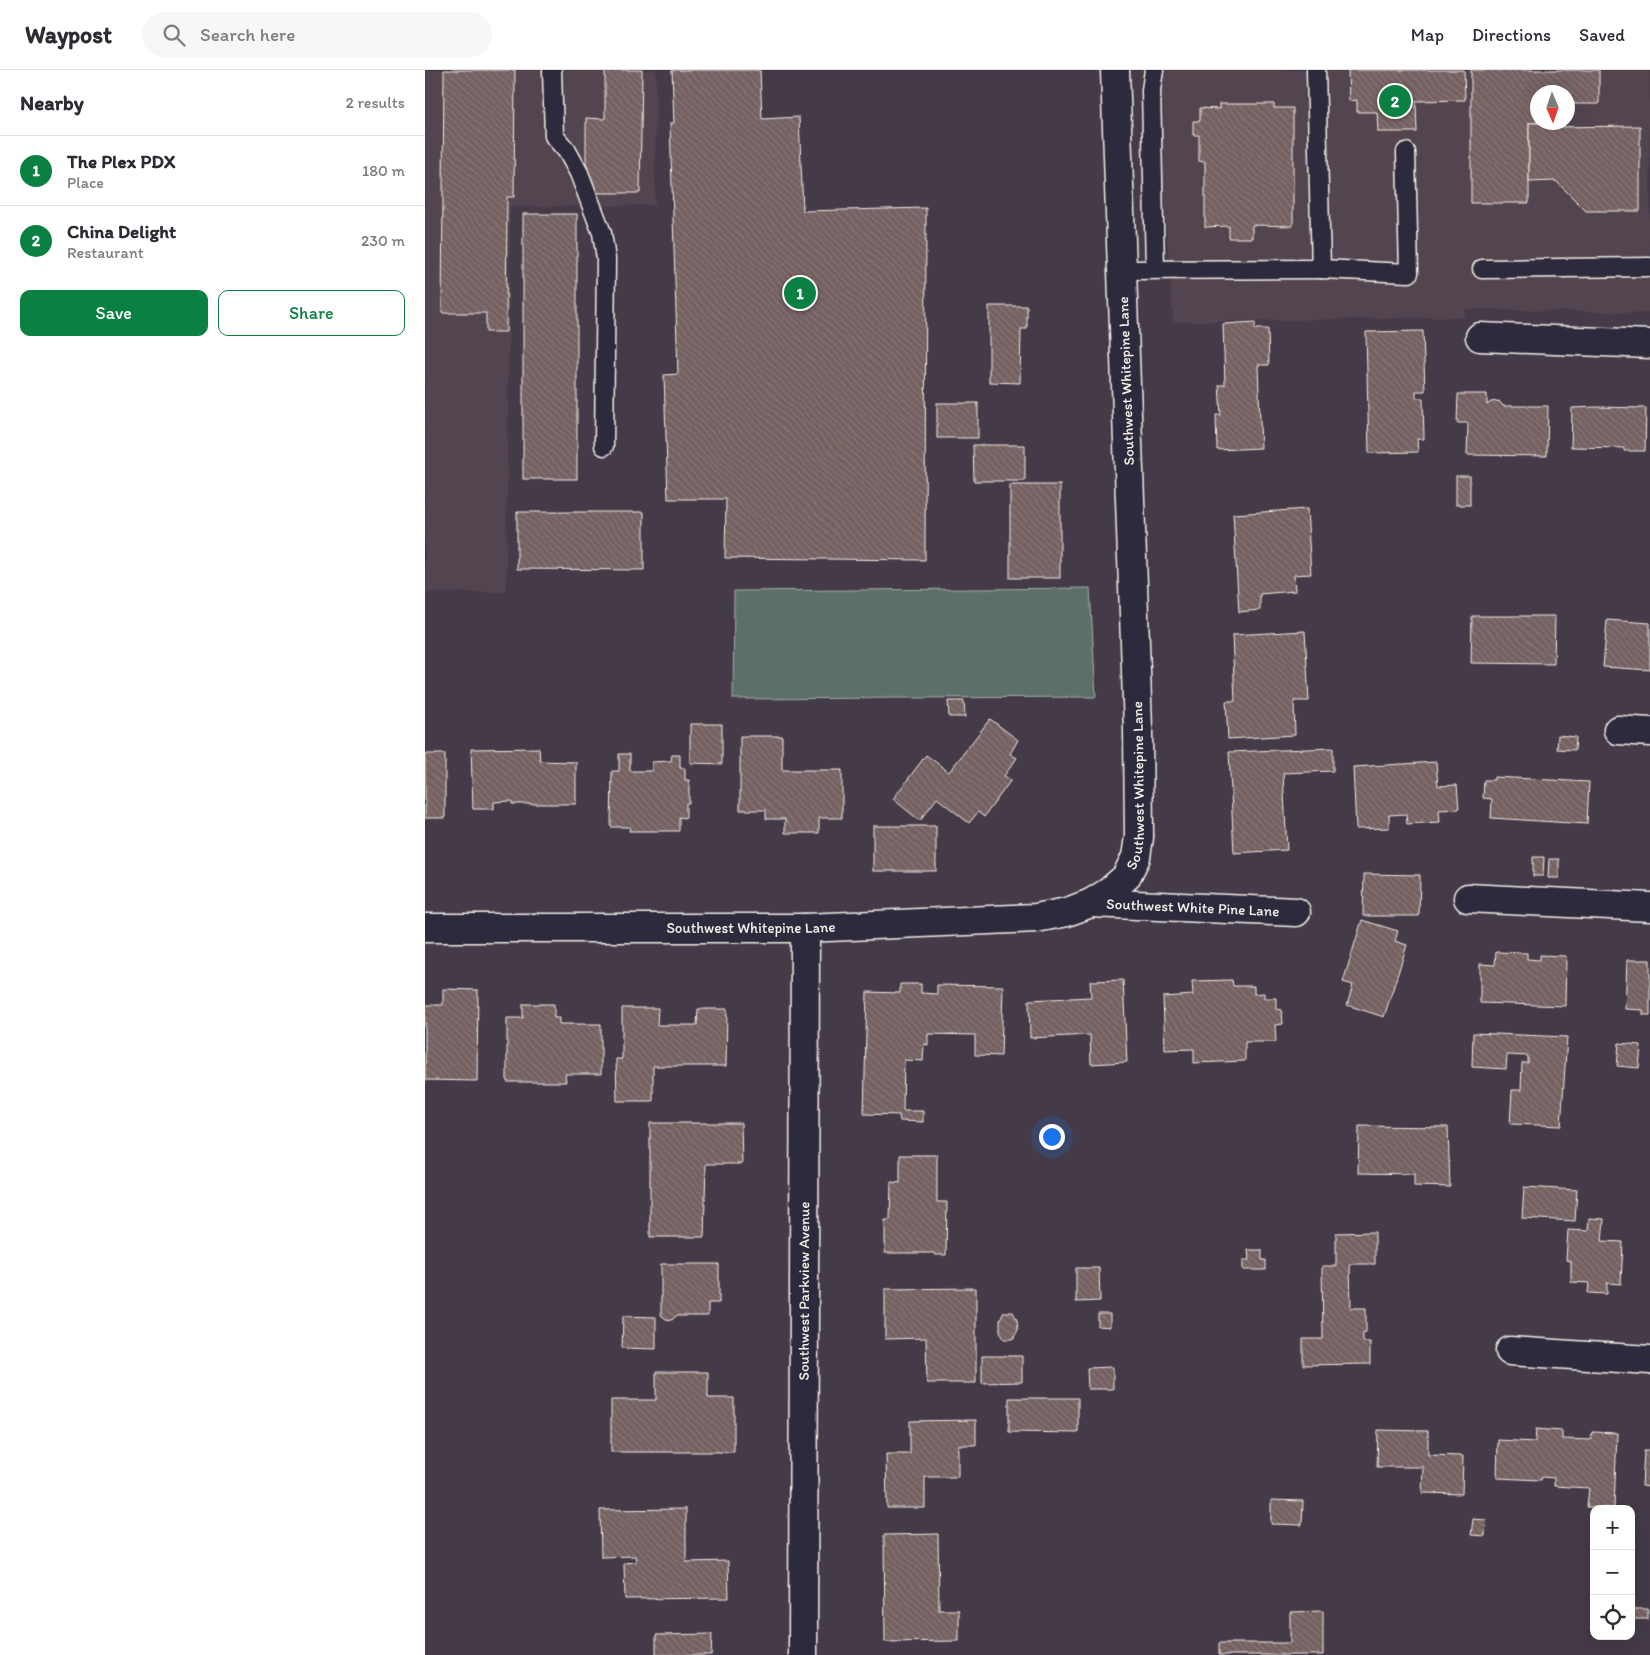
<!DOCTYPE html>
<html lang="en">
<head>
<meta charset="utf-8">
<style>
	body { margin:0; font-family:Itim,sans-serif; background:#f7f7f7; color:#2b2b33 }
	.controls { position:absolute; right:15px; bottom:15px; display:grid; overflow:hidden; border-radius:10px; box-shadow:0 5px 20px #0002 }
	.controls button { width:45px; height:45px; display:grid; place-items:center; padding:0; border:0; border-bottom:1px solid #e1e1e2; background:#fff; color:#2b2b33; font:25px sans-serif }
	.compass { position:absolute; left:1105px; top:15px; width:45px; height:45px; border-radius:50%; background:#fff; box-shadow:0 5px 20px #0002; rotate:178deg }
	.you { position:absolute; left:626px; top:1066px; width:18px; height:18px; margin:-12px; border:4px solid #fff; border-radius:50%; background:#1a73e8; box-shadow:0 0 0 8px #1a73e833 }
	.badge { display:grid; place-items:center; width:32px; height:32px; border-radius:50%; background:#0b8043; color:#fff; font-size:16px; font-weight:700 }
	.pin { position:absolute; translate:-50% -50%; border:2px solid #fff; box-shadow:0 1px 5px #0006 }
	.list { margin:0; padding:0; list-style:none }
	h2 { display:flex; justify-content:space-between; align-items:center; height:65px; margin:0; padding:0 20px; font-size:21px }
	h2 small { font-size:16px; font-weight:400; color:#7c7c81 }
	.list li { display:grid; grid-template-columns:32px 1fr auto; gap:15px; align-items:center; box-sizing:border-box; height:70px; padding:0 20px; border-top:1px solid #e1e1e2 }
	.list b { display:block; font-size:19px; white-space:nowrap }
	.list p { margin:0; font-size:16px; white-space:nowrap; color:#7c7c81 }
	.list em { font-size:16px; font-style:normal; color:#7c7c81 }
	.actions { display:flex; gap:10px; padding:15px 20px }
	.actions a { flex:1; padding:11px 0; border:1px solid #0b8043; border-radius:10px; text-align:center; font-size:18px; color:#0b8043 }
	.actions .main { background:#0b8043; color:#fff }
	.icon { flex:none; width:28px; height:28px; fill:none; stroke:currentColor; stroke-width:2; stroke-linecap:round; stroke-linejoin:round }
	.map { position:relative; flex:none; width:1225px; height:1585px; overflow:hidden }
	header { display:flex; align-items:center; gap:30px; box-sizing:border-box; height:70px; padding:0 25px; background:#fff; border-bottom:1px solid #e1e1e2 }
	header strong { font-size:24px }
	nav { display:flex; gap:28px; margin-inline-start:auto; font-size:18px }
	.search { width:350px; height:45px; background:#f7f7f7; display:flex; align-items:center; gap:12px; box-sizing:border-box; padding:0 18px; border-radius:28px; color:#7c7c81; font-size:19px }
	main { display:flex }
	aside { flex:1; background:#fff }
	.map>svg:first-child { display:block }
	.built { fill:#52454f; fill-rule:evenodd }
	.grass { fill:#5b7069; stroke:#a8b0a8 }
	.building { fill:url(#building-back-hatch); stroke:#f4f1e8 }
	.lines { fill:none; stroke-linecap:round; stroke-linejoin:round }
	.service-casing { stroke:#f4f1e8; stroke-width:21 }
	.minor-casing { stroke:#f4f1e8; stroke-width:31 }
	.service { stroke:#2f2a3d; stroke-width:18 }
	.minor { stroke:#2f2a3d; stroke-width:28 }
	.labels { text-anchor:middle; stroke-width:4.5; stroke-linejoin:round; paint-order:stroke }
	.street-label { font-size:15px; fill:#f4f1e8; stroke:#2f2a3d }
</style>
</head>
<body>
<header>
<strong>Waypost</strong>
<div class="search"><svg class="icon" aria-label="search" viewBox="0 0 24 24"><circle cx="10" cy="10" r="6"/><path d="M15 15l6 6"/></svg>Search here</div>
<nav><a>Map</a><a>Directions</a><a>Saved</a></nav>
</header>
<main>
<aside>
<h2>Nearby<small>2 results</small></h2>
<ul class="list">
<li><span class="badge">1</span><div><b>The Plex PDX</b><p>Place</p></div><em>180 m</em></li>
<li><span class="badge">2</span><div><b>China Delight</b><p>Restaurant</p></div><em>230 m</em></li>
</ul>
<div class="actions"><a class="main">Save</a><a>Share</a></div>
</aside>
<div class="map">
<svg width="1225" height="1585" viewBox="0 0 1225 1585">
	<defs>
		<pattern id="building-back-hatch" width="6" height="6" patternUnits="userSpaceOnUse" patternTransform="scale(1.25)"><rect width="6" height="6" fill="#746060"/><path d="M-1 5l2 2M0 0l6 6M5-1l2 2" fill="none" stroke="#877"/></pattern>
	</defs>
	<rect width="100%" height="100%" fill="#443a48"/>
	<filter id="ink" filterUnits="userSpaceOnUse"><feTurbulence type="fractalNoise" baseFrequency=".02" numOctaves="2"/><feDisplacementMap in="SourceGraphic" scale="10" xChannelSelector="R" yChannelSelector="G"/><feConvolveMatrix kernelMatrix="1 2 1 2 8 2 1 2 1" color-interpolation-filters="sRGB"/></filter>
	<g filter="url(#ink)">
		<g class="built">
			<path d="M0 0H231L230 135 85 137 81 522 0 523Z"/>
			<path d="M730 0H1225V243L1041 239 1040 247 748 252ZM1112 22H1142V52H1112Z"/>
		</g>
		<path class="grass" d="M665 518 671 627 308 629 309 521Z"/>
		<g class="building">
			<path d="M19 0H90L89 127H82L81 262H61V243H17Z"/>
			<path d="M180 0H217L215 123H170L161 93V48L180 49Z"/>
			<path d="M247 0H335L337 49 374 47 378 141 501 138 500 490 300 488 301 429H243L239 305 253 304 245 53H249Z"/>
			<path d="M923 0H1039L1040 30 991 31 992 62H953L952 42H932V30L924 31Z"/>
			<path d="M1046 0H1174V34H1142V22H1112V52L1122 53H1104V133H1046Z"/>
			<path d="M794 34H849V38H868V156L827 155V168H804V156L780 157V92L774 91V65H768V51H775V38L794 39Z"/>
			<path d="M1104 53H1122L1121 57 1215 56V141H1161L1131 111 1104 112Z"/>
			<rect x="98" y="144" width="54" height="265"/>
			<path d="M564 236H602V259H596L595 313 564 312Z"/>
			<path d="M830 252V259H843L844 295H833L836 378 792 380 791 345H796L794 315H800L798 254Z"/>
			<path d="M998 261 1000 321H991V328H998L999 369H992L993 382 944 383 941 262Z"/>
			<path d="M1033 324H1062V335L1066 332 1074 331 1078 336H1123L1122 386 1042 385 1043 353H1032Z"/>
			<rect x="512" y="333" width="41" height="35"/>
			<path d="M1171 337 1221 338 1220 381H1199V378L1146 377 1147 338Z"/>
			<path d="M548 375H600V411H549Z"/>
			<rect x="1031" y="406" width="14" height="29"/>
			<rect x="585" y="415" width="50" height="93"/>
			<path d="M882 439 886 504 869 505 870 521 835 524V540L814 542 808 444Z"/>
			<path d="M92 442H219V500L92 499Z"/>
			<path d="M1047 546H1130L1129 594 1046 593Z"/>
			<path d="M1182 550 1225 553V600L1178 597Z"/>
			<path d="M880 561 884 631H869L870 665 803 669 801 631H810L807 565Z"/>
			<path d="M523 631H539L540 647H524Z"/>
			<path d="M565 649 593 670 585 684 592 688 579 706 586 710 559 747 553 742 544 753 512 728 495 751 468 729 501 685 524 702Z"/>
			<path d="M265 654H297V694L265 693Z"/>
			<path d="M1133 665 1151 667 1150 680 1132 679Z"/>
			<path d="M315 666H357V700H417V748H394V763H360V749H341V740H315Z"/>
			<path d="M114 678 115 691 151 692V734H87V731L69 732V739H48L46 679Z"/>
			<path d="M908 678V701L858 703 862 780 809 783 804 682Z"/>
			<rect x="0" y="684" width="20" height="64"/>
			<path d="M194 684H205V701H227V692L246 691 247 685H255V698H260V710H264V733H261V748L254 747V761H204L205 757H186L187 701H194Z"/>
			<path d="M1011 692 1013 716 1032 715 1034 739 1014 740 1015 752 982 754 981 744 964 745V758L931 759 928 697Z"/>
			<path d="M1069 707 1164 712 1162 754 1066 748 1067 729 1058 728 1059 710H1069Z"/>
			<rect x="448" y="756" width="63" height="45"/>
			<path d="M1108 787H1119L1118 806H1108Z"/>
			<path d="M1124 789H1134V808H1123Z"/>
			<path d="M939 804 995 805 994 846H938Z"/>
			<path d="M937 850 973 861 970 871 982 875 959 947 922 935 928 915 918 912Z"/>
			<path d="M1071 882 1102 883V889L1115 890V885L1141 886 1140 936 1055 933V894L1070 895Z"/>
			<path d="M1202 890H1225V945H1218V940L1200 939Z"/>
			<path d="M698 910 702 992 666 994 665 965 605 968 604 930 666 927 665 911Z"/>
			<path d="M807 910 808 916H829V924L839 923V928H851V939L857 940 858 954 850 955 851 972H820V991L769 993V979L740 980 738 927 768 925 767 911Z"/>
			<path d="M475 914H496V923L512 924V915L578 916 576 986 550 985V965L503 964V975L499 974 498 991 479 990 478 1041H498V1052L475 1051 474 1045 439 1044 442 922 475 923Z"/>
			<path d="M18 919 53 920 52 1011 0 1010V935H18Z"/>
			<path d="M98 934H129V948H134V954H176V1004H140L141 1012H82V948H98Z"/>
			<path d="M197 938H233L232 955H272L273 939H302L301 996H228V1031H192L191 989H197Z"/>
			<path d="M1048 963 1142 967 1136 1056 1085 1054 1087 1020H1096L1097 993H1103V986L1082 985 1081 999 1047 997Z"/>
			<path d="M1194 973 1216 975 1214 998 1192 996Z"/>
			<path d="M225 1053H316L317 1094H281L279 1167H225Z"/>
			<path d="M934 1056 1023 1057 1025 1117 989 1116V1104L933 1103Z"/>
			<path d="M475 1085H512V1132H522L521 1185H510V1183H460V1150H465L466 1112 475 1113Z"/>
			<path d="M1099 1117 1152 1120 1150 1151 1097 1148Z"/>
			<path d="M1164 1148 1179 1149 1177 1171 1198 1172 1196 1214 1182 1213V1224L1163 1223 1164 1213 1146 1212V1191L1141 1190 1143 1160 1163 1161Z"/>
			<path d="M950 1162V1194H925L926 1238H941V1262L938 1263V1272H945V1294L878 1295V1269H898L897 1196H911V1163Z"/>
			<path d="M823 1180H837V1190H841V1200H818V1190H824Z"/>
			<path d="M236 1194H294V1233H283V1246H251L247 1250 241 1249 236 1245Z"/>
			<path d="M651 1198H674L675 1231 651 1232Z"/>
			<path d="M551 1218V1313H502L501 1268 460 1269V1219Z"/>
			<path d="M579 1242H588L592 1250 593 1260 588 1269H579L575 1261V1250Z"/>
			<path d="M673 1244H685V1257L673 1256Z"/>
			<path d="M198 1246 231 1247V1279L197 1278Z"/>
			<path d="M557 1286H597V1312L557 1313Z"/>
			<path d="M688 1297V1319H663L662 1298Z"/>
			<path d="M231 1302H283V1328H309V1382H186V1330H231Z"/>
			<path d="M584 1328H653V1363L584 1362Z"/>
			<path d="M551 1350V1375H533V1407H500V1438H462L461 1384H485V1351Z"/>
			<path d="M1111 1359 1137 1361V1369L1166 1370 1167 1362 1192 1363 1189 1438 1162 1437 1164 1418 1129 1416V1408L1117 1407 1116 1410 1072 1408 1073 1370 1110 1372Z"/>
			<path d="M953 1360 1003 1361V1385L1038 1386 1037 1424 997 1423 998 1397H952Z"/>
			<path d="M1219 1381H1225V1417L1217 1416Z"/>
			<path d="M846 1430 878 1431 877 1455 846 1454Z"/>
			<path d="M261 1439V1492L303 1491 304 1528 200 1529 199 1493 211 1492 210 1486 176 1487 175 1440Z"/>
			<path d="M1048 1449 1061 1450 1060 1466 1046 1465Z"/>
			<path d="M513 1464 514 1540H534V1571L460 1572 459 1465Z"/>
			<rect x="1208" y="1539" width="15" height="10"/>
			<path d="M898 1541V1585H794V1573H865V1542Z"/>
			<path d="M287 1564 286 1585H231V1565Z"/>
		</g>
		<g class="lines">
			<defs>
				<g id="service">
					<path d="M127 0 129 66 142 81 154 103 177 163 181 189 179 376"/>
					<path d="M729 0 726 20 730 199"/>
					<path d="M891 0 896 199 984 203 981 82"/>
					<path d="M1057 199 1225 197"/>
					<path d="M698 200 896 199"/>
				</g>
				<g id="minor">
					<path d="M1055 267 1225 274"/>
					<path d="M1193 660 1225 662"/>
					<path d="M1043 828 1225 837"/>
					<path id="s1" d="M666 833 871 842"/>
					<path id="s2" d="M0 858H380L611 848 642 842 666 833 685 821 701 807 711 787 714 767 713 659 690 0"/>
					<path d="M1085 1281 1225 1290"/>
					<path id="s3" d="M378 1585 380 858"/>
				</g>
			</defs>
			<use href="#service" class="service-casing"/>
			<use href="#minor" class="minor-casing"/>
			<use href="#service" class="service"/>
			<use href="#minor" class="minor"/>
		</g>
	</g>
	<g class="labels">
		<g class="street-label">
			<text transform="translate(701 311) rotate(-92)" y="5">Southwest Whitepine Lane</text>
			<text dy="5" stroke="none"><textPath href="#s2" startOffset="806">Southwest Whitepine Lane</textPath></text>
			<text dy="5" stroke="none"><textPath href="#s1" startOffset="102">Southwest White Pine Lane</textPath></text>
			<text dy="5" stroke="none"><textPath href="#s2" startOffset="326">Southwest Whitepine Lane</textPath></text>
			<text dy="5" stroke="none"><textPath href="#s3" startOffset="364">Southwest Parkview Avenue</textPath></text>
		</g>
	</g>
</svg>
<div class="controls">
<button>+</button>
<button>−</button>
<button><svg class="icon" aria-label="locate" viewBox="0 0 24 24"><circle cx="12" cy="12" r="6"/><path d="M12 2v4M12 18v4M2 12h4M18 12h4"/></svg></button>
</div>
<svg class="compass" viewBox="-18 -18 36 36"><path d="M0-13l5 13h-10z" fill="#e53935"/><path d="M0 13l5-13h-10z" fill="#7c7c81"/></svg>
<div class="you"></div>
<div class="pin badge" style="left:375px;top:223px">1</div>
<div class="pin badge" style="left:970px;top:31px">2</div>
</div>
</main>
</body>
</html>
